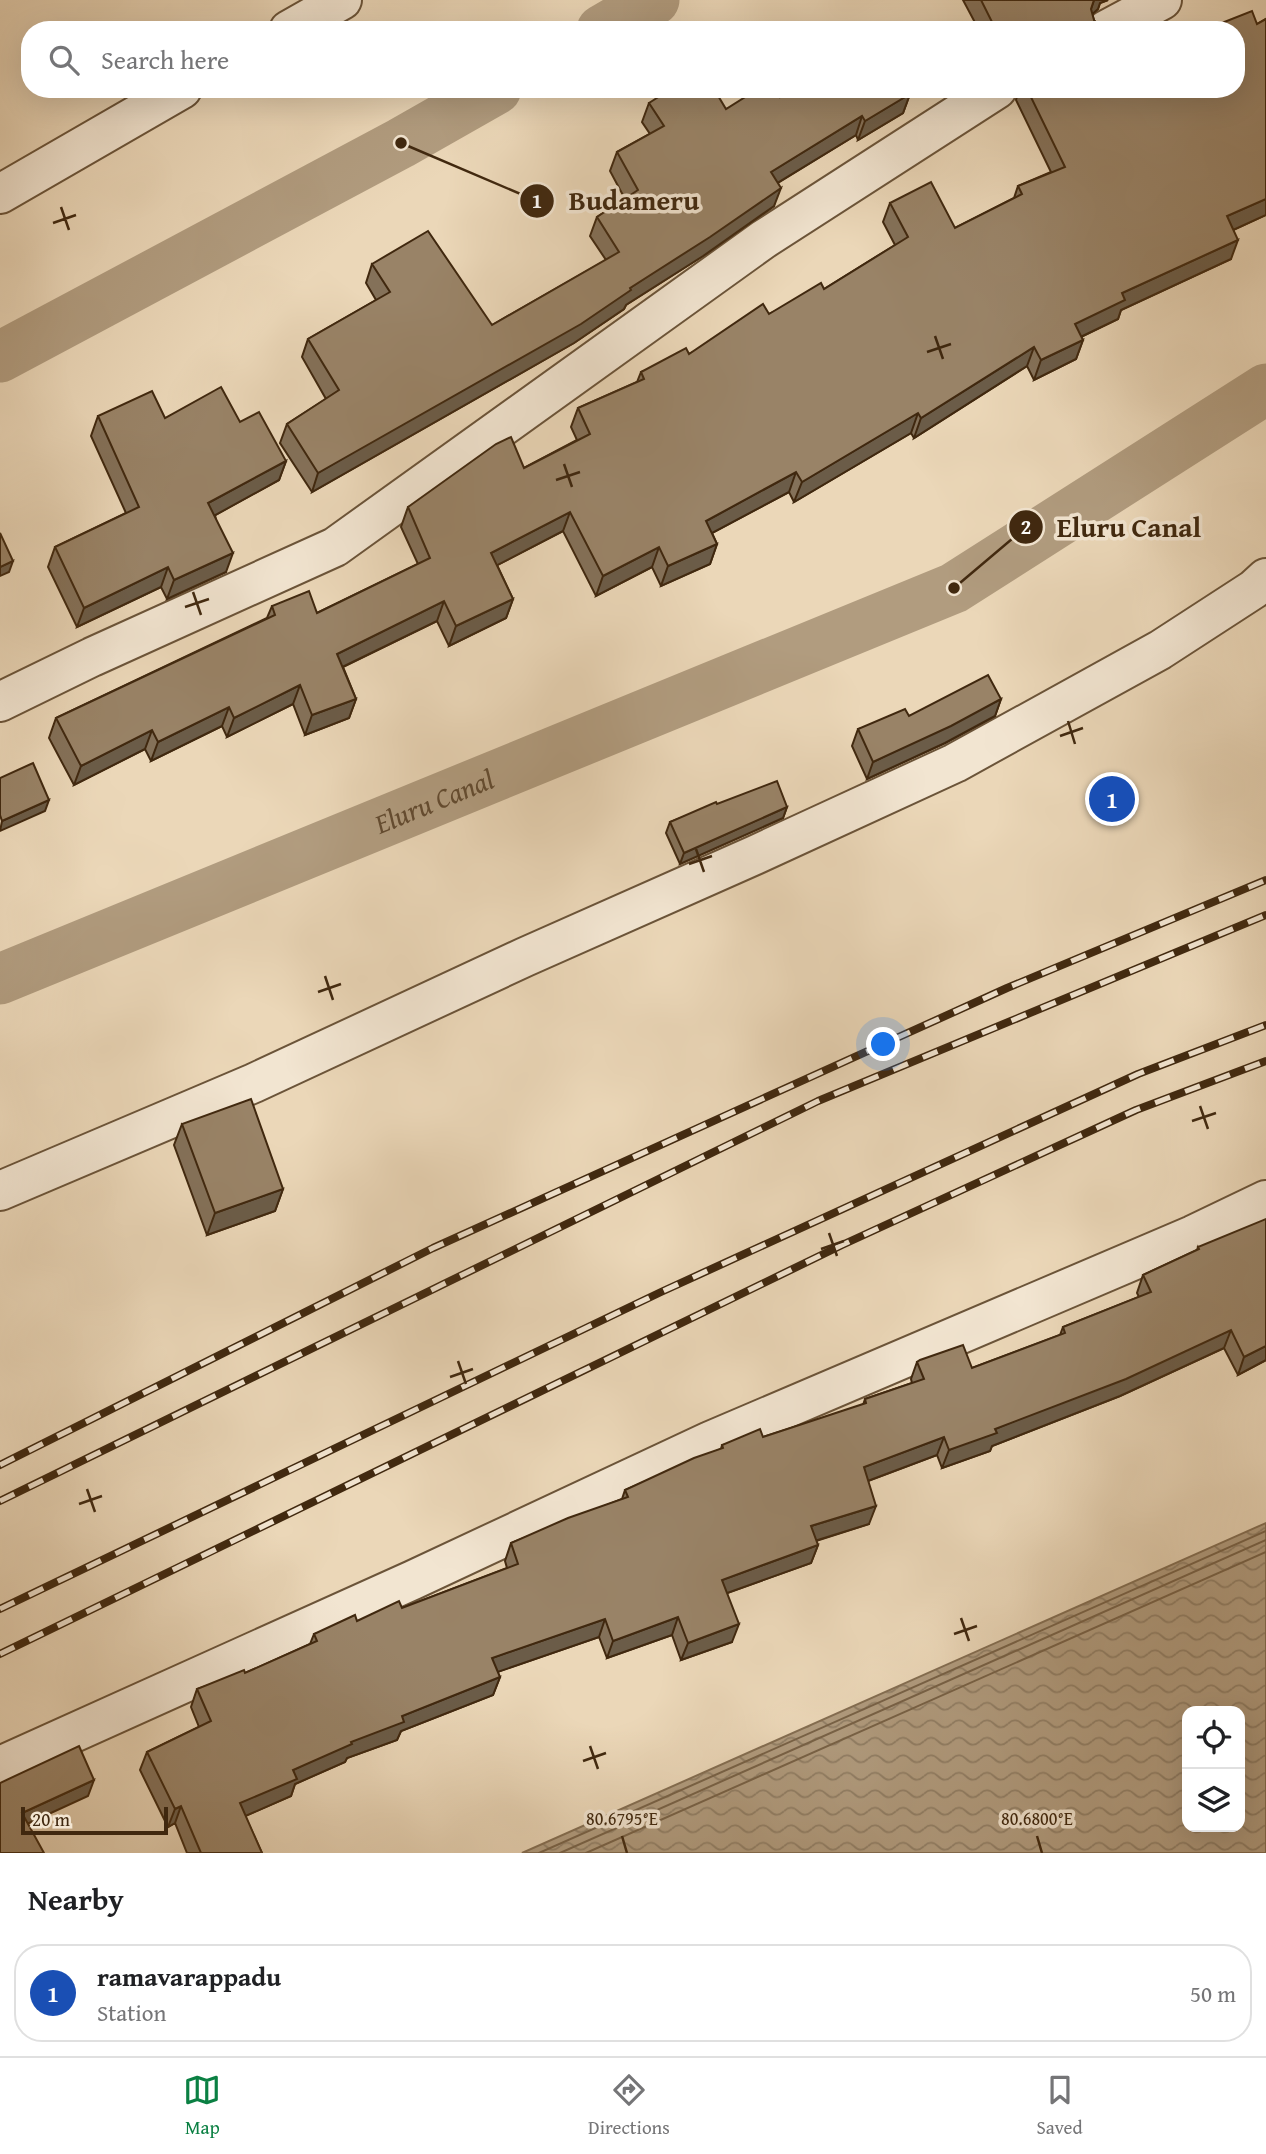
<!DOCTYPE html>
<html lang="en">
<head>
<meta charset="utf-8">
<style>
	body { margin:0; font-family:"Gentium Book Plus",serif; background:#f2f2f2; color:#202124 }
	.controls { position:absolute; right:21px; bottom:21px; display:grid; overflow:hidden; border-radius:14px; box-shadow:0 7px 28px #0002 }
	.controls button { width:63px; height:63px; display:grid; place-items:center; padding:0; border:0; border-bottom:2px solid #e0e0e0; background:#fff; color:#202124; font:35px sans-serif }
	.scale { position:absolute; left:21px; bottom:18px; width:147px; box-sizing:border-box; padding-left:7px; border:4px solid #40280f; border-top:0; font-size:19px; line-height:24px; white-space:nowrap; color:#40280f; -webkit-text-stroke:5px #f2e5d1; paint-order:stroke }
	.you { position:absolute; left:884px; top:1045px; width:24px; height:24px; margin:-18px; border:5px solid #fff; border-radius:50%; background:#1a73e8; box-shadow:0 0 0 10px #1a73e833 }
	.badge { display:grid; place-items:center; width:46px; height:46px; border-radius:50%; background:#0b8043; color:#fff; font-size:23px; font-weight:700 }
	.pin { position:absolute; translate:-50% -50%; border:4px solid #fff; box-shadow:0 2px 7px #0006 }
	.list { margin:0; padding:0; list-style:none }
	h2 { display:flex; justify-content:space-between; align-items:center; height:91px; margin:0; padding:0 28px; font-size:30px }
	h2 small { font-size:23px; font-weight:400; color:#757577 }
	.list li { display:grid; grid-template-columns:46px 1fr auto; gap:21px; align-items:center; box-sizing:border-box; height:98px; margin:0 14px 14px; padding:0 14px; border:2px solid #e0e0e0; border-radius:28px }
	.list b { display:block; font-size:26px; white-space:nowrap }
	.list p { margin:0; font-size:23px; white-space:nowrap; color:#757577 }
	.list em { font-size:23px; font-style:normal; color:#757577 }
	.icon { flex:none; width:38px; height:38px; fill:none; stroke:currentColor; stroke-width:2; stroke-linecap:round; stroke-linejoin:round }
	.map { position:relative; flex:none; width:1266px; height:1853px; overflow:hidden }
	.search { position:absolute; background:#fff; box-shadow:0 7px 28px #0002; left:21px; right:21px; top:21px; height:77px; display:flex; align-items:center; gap:18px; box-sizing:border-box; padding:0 24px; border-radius:28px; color:#757577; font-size:26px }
	.sheet { height:203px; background:#fff }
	nav { display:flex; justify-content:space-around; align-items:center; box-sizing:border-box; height:98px; border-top:2px solid #e0e0e0; background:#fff; font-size:19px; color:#757577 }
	nav a { display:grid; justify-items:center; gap:4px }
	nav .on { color:#0b8043 }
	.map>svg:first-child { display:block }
	.water { fill:url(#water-waves); stroke:#846e52; stroke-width:2; fill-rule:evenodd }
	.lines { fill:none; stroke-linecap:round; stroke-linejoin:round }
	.shore { stroke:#786247; stroke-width:2 }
	.canal { stroke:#b19c7f; stroke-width:51 }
	.street-casing { stroke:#6b5439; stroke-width:42 }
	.street { stroke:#f2e5d1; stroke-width:38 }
	.rail-casing { stroke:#40280f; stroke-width:8 }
	.rail { stroke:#f2e5d1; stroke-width:5; stroke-dasharray:16; stroke-linecap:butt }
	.wall { fill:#847159; stroke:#40280f; stroke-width:2 }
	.shaded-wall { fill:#6b5c48; stroke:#40280f; stroke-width:2 }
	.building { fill:#998367; stroke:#40280f; stroke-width:2 }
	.ticks { fill:none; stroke:#40280f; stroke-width:2.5 }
	.labels { text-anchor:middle; stroke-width:7; stroke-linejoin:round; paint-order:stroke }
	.water-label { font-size:28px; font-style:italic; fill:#624b31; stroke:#f2e5d1 }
	.ticks-label { font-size:18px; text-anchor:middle; fill:#40280f; stroke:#f2e5d1; stroke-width:7; stroke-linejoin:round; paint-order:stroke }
	.leader { fill:none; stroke:#40280f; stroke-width:2.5 }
	.callout-dot { fill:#40280f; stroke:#f2e5d1; stroke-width:2.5 }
	.mark-label { font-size:21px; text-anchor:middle; font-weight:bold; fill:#fff }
	.callout-label { font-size:28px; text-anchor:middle; font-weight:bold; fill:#40280f; stroke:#f2e5d1; stroke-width:7; stroke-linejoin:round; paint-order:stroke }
</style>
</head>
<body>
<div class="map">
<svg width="1266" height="1853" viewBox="0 0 1266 1853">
	<defs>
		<pattern id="water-waves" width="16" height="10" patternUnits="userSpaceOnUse" patternTransform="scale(1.75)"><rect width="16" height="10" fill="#b19c7f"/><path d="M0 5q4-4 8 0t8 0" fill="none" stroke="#917f66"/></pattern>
	</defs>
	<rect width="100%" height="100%" fill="#ebd7b8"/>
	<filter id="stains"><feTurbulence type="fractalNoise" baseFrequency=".00286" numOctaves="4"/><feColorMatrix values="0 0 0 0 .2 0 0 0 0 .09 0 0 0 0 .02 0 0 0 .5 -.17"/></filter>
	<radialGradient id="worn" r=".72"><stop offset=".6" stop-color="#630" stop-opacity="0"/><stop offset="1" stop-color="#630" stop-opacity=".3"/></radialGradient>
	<path class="water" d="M1266 1523V1853H522ZM1187 1711H1240V1827H1187Z"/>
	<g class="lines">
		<g class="shore">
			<path d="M539 1853 1266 1531"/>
			<path d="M560 1853 1266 1540"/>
			<path d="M586 1853 1266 1552"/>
		</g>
		<g class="canal">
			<path d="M602 30 654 0"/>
			<path d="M0 357 401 143 496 89"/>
			<path id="s1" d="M0 979 954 588 1266 389"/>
		</g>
		<defs>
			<g id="street">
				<path d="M289 30 342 0"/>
				<path d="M1106 30 1162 0"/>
				<path d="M0 194 182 89"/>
				<path d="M0 702 92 657 335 547 764 239 997 89"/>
				<path d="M0 1191 254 1083 525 957 755 855 955 763 1160 650 1254 589 1266 578"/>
				<path d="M0 1766 413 1580 710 1441 1193 1235 1266 1200"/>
			</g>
		</defs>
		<use href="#street" class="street-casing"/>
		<use href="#street" class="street"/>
		<defs>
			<g id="rail">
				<path d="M0 1465 433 1248 1007 988 1266 880"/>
				<path d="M0 1501 818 1101 1266 915"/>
				<path d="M0 1609 661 1292 1138 1074 1266 1025"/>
				<path d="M0 1654 842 1245 1136 1110 1266 1061"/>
			</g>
		</defs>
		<use href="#rail" class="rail-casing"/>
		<use href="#rail" class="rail"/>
	</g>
	<g class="wall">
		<path d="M963 0H1108L1100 3 1098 9 1092 14 1094 20 1101 29 1104 30H979Z"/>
		<path d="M1266 19V215L1233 230 1231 259 1121 310 1118 319 1081 337 1083 340 1076 359 1034 380 1027 366 914 438 911 433 794 502 789 492 712 533 717 544 710 564 661 586 652 567 596 596 563 531 497 565 513 599 506 618 449 646 437 621 343 667 356 699 349 718 305 735 293 704 227 737 222 726 151 761 145 749 74 785 49 738 56 718 267 618 272 606 317 613 418 564 401 527 408 507 524 468 577 440 571 427 578 408 637 382 641 372 689 354 769 314 824 289 895 245 883 222 890 203 955 228 1014 198 1018 186 1051 172 1016 100 1019 89H1236L1257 24Z"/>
		<path d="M910 94 903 113 858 140 856 135 778 183 774 206 703 256 626 305 624 309 574 343 312 492 280 443 287 424 326 399 302 357 308 339 376 300 366 283 372 264 492 325 606 260 590 236 597 217 625 199 610 171 617 152 650 134 642 122 649 103 726 109 780 97Z"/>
		<path d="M98 416 165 418 240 422 286 461 279 480 215 515 226 572 167 599 161 587 77 627 48 567 55 547 126 513 91 436Z"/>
		<path d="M1001 699 995 716 945 743 867 779 852 746 858 729 909 716Z"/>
		<path d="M717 804 787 807 783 818 680 864 666 833 670 822Z"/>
		<path d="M182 1124 283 1189 275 1211 207 1235 174 1145Z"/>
		<path d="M1198 1247 1266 1360 1238 1375 1224 1348 1120 1396 992 1446 990 1451 942 1468 937 1455 868 1481 869 1524 816 1541 818 1545 811 1563 727 1593 732 1642 681 1660 672 1635 607 1658 599 1637 497 1672 500 1677 493 1695 401 1731 397 1740 347 1758 345 1762 295 1784 291 1796 245 1816 262 1853H187L175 1823 168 1827 140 1770 147 1752 199 1727 191 1707 197 1689 245 1673 310 1644 314 1634 402 1608 507 1568 505 1561 511 1543 622 1499 625 1490 721 1449 722 1445 763 1437 863 1405 865 1399 912 1383 911 1379 917 1362 972 1368 1060 1335 1063 1327 1139 1297 1137 1293 1143 1275 1197 1250Z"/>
	</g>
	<g class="shaded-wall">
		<path d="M1094 0H1108L1100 3 1098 9 1088 18Z"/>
		<path d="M910 94 903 113 858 140 865 121Z"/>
		<path d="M862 116 856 135 764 191 771 172Z"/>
		<path d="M781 188 774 206 703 256 626 305 624 309 574 343 312 492 318 473 630 288Z"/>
		<path d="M1266 199V215L1220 236 1227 216Z"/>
		<path d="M1238 240 1231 259 1121 310 1118 319 1068 343 1075 324 1122 293Z"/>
		<path d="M1083 340 1076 359 1034 380 1041 360Z"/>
		<path d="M1034 347 1027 366 914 438 921 418Z"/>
		<path d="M918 413 911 433 794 502 802 482Z"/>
		<path d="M286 461 279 480 201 523 208 503Z"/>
		<path d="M796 472 789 492 699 540 706 521Z"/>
		<path d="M570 512 563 531 484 572 491 553Z"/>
		<path d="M717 544 710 564 661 586 668 566Z"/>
		<path d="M659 547 652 567 596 596 603 576Z"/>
		<path d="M233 553 226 572 167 599 174 580Z"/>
		<path d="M13 561 9 572 0 576V567Z"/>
		<path d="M168 567 161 587 77 627 84 608Z"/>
		<path d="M513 599 506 618 449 646 456 626Z"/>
		<path d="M444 601 437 621 330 673 337 654Z"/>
		<path d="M300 685 293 704 227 737 234 718Z"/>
		<path d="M356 699 349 718 305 735 312 715Z"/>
		<path d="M1001 699 995 716 945 743 867 779 873 762Z"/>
		<path d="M229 707 222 726 151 761 158 742Z"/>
		<path d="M152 730 145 749 74 785 81 766Z"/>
		<path d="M49 800 45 811 0 831 2 821Z"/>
		<path d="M787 807 783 818 680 864 684 853Z"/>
		<path d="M283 1189 275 1211 207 1235 215 1213Z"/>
		<path d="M1231 1330 1224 1348 1120 1396 992 1446 990 1451 942 1468 949 1450 995 1429Z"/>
		<path d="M1266 1346V1360L1238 1375 1244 1357Z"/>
		<path d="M944 1437 937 1455 857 1485 864 1467Z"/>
		<path d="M876 1506 869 1524 805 1544 811 1526Z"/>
		<path d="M818 1545 811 1563 716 1597 722 1580Z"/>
		<path d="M678 1617 672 1635 607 1658 613 1641Z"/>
		<path d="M605 1619 599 1637 486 1676 492 1658Z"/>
		<path d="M739 1624 732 1642 681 1660 688 1643Z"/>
		<path d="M500 1677 493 1695 401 1731 397 1740 347 1758 345 1762 295 1784 291 1796 234 1821 240 1803 293 1770 402 1716Z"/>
		<path d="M94 1780 88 1796 16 1829 22 1813Z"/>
		<path d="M181 1806 175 1823 168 1827 175 1809Z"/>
	</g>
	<g class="building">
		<path d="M981 0H1094L1091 9 1094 20 1101 29 1104 30H996Z"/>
		<path d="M1252 11 1257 24 1266 19V199L1227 216 1238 240 1122 293 1125 300 1075 324 1083 340 1041 360 1034 347 921 418 918 413 802 482 796 472 706 521 717 544 668 566 659 547 603 576 570 512 491 553 513 599 456 626 444 601 337 654 356 699 312 715 300 685 234 718 229 707 158 742 152 730 81 766 56 718 275 615 272 606 309 591 317 613 430 558 408 507 496 444 511 437 524 468 590 434 578 408 644 379 641 372 686 348 689 354 763 304 769 314 821 283 824 289 908 237 890 203 931 182 955 228 1022 194 1018 186 1065 167 1027 89H1236V30H1204Z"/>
		<path d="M671 89H714L726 109 758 89H776L780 97 794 89H907L910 94 865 121 862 116 771 172 781 188 710 237 630 288 631 290 581 324 318 473 287 424 339 390 308 339 390 292 372 264 428 231 492 325 619 252 597 217 638 190 617 152 664 126 649 103Z"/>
		<path d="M221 387 240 422 259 412 286 461 208 503 233 553 174 580 168 567 84 608 55 547 139 507 98 416 152 391 165 418Z"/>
		<path d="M0 533 13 561 0 567Z"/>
		<path d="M988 675 1001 699 951 726 873 762 858 729 905 709 909 716Z"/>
		<path d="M33 763 49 800 2 821 0 815V778Z"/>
		<path d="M777 781 787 807 684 853 670 822 716 802 717 804Z"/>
		<path d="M251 1099 283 1189 215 1213 182 1124Z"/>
		<path d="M1266 1219V1346L1244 1357 1231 1330 1126 1379 995 1429 997 1433 949 1450 944 1437 864 1467 876 1506 811 1526 818 1545 722 1580 739 1624 688 1643 678 1617 613 1641 605 1619 492 1658 500 1677 402 1716 404 1722 351 1742 352 1744 293 1770 297 1779 240 1803 262 1853H201L181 1806 175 1809 147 1752 211 1721 197 1689 244 1670 245 1673 317 1641 314 1634 355 1615 357 1621 399 1601 402 1608 518 1564 511 1543 568 1518 628 1497 625 1490 694 1458 723 1448 722 1445 760 1429 763 1437 866 1403 865 1399 924 1379 917 1362 920 1360 963 1345 972 1368 1065 1333 1063 1327 1151 1292 1143 1275 1199 1249 1198 1247Z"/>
		<path d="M79 1746 94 1780 22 1813 44 1853H0V1783Z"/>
	</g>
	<path class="ticks" d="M61 207 69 230M53 223 76 215M935 336 943 359M927 352 951 344M564 464 572 487M556 480 580 472M193 592 201 615M185 607 209 599M1068 721 1075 744M1060 736 1083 728M696 849 704 872M689 864 712 856M325 976 333 1000M318 992 341 984M1200 1106 1208 1129M1192 1121 1216 1113M829 1233 837 1256M821 1249 844 1241M458 1361 466 1384M450 1377 473 1369M87 1489 95 1512M79 1504 102 1496M961 1618 969 1641M954 1634 977 1626M590 1746 598 1769M583 1761 606 1753M622 1836 627 1853M1037 1836 1042 1853"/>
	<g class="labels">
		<g class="water-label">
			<text dy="10" stroke="none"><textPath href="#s1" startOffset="469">Eluru Canal</textPath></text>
		</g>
	</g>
	<g class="ticks-label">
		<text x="622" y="1825">80.6795°E</text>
		<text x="1037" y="1825">80.6800°E</text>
	</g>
	<path class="leader" d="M401 143L537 201M954 588L1026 527"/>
	<g class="callout-dot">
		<circle cx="401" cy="143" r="7"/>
		<circle cx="954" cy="588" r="7"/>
		<circle cx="537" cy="201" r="18"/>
		<circle cx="1026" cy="527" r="18"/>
	</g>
	<g class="mark-label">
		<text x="537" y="208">1</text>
		<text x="1026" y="534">2</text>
	</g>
	<g class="callout-label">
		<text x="634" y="210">Budameru</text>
		<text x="1129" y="537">Eluru Canal</text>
	</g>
	<rect width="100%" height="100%" filter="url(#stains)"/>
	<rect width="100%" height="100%" fill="url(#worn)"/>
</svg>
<div class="controls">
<button><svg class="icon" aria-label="locate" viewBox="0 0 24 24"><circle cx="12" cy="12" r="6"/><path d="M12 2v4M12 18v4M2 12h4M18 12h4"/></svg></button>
<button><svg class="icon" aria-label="layers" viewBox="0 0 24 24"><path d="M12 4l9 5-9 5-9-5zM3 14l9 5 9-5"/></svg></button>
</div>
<div class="scale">20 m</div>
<div class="you"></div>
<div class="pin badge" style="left:1112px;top:799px;background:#1a4fb4">1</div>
<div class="search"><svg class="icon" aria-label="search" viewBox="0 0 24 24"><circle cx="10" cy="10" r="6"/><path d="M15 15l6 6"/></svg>Search here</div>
</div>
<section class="sheet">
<h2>Nearby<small></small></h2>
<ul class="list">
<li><span class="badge" style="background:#1a4fb4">1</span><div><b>ramavarappadu</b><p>Station</p></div><em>50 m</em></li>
</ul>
</section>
<nav>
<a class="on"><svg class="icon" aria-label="map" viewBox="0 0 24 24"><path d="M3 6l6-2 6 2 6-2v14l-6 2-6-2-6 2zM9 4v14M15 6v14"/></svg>Map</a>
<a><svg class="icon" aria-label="directions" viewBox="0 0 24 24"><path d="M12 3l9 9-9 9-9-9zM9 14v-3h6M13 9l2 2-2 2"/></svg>Directions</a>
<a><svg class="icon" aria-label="saved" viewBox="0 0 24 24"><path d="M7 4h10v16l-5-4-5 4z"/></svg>Saved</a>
</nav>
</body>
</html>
